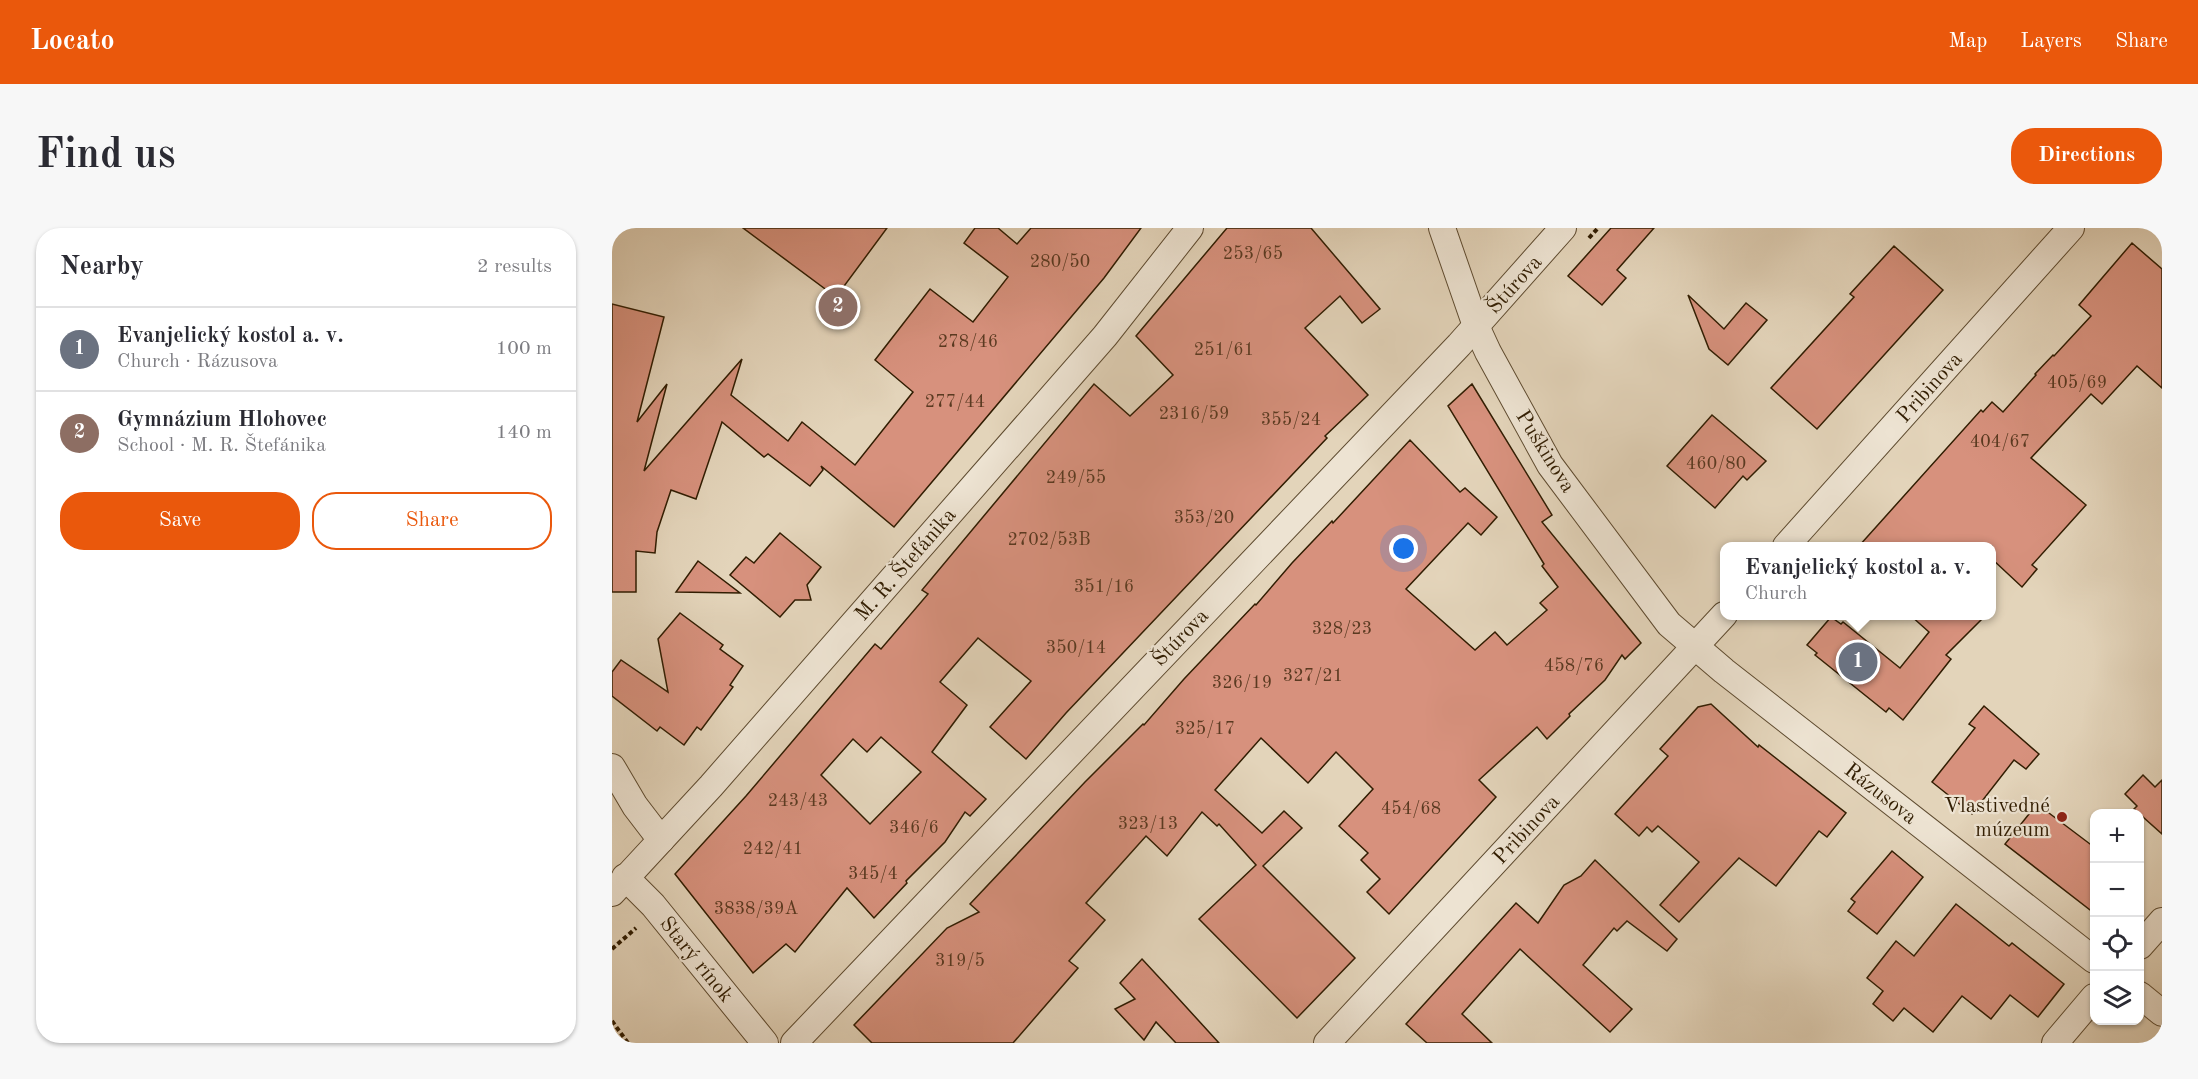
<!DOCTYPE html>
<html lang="en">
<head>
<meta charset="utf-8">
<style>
	body { margin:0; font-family:"Old Standard TT",serif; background:#f7f7f7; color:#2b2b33 }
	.controls { position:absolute; right:18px; bottom:18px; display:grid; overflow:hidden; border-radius:12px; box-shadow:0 2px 4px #0004 }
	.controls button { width:54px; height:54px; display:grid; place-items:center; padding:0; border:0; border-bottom:2px solid #e1e1e2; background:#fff; color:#2b2b33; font:30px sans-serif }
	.you { position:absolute; left:792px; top:321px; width:21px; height:21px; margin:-15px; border:4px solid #fff; border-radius:50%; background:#1a73e8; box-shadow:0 0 0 9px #1a73e833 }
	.badge { display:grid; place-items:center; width:39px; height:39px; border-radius:50%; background:#ea580c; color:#fff; font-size:20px; font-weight:700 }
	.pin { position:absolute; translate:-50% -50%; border:3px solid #fff; box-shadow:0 2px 6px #0006 }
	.popup { position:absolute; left:1108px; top:314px; width:276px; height:78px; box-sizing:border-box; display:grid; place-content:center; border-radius:12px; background:#fff; filter:drop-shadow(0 2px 4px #0005); font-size:20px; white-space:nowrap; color:#7c7c81 }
	.popup b { font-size:22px; color:#2b2b33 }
	.popup::after { content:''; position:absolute; left:50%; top:100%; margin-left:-12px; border:12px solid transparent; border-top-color:#fff }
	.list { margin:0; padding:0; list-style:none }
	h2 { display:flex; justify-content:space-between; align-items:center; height:78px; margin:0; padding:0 24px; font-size:26px }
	h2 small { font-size:20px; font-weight:400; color:#7c7c81 }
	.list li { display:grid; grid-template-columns:39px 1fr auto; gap:18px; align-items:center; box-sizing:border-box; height:84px; padding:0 24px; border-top:2px solid #e1e1e2 }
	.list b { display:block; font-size:22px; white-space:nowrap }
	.list p { margin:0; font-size:20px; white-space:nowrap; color:#7c7c81 }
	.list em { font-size:20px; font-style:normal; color:#7c7c81 }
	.actions { display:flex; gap:12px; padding:18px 24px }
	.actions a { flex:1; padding:14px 0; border:2px solid #ea580c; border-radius:24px; text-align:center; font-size:21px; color:#ea580c }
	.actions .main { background:#ea580c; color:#fff }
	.icon { flex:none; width:33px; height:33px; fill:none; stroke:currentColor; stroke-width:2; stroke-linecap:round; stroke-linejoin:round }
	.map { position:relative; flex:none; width:1550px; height:815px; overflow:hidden; border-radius:24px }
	header { display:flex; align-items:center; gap:36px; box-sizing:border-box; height:84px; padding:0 30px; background:#ea580c; color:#fff }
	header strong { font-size:28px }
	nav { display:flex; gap:33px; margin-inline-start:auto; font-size:21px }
	.intro { display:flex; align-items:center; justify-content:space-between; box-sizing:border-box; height:144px; padding:0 36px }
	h1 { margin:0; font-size:42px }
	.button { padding:15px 27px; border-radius:24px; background:#ea580c; color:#fff; font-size:21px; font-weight:700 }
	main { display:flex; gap:36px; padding:0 36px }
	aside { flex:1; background:#fff; border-radius:24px; box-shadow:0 2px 4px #0004 }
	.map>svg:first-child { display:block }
	.building { fill:#d7917d; stroke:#311d02; stroke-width:1.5; fill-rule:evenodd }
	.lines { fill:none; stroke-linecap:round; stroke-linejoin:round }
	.minor-casing { stroke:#5e4b30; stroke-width:28 }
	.path { stroke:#311d02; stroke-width:4; stroke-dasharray:4.5 3; stroke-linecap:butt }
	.minor { stroke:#ede3d2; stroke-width:26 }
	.poi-dot { fill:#8f2418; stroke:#ede3d2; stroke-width:2 }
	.labels { text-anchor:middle; stroke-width:4.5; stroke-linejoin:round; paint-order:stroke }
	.number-label { font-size:18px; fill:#5a3a21 }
	.street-label { font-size:21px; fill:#311d02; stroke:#ede3d2 }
	.poi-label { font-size:21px; fill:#311d02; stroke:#ede3d2; text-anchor:end }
</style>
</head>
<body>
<header>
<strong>Locato</strong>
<nav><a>Map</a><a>Layers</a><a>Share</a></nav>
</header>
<div class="intro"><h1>Find us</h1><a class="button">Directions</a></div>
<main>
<aside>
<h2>Nearby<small>2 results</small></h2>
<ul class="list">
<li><span class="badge" style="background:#6b7280">1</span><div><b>Evanjelický kostol a. v.</b><p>Church · Rázusova</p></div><em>100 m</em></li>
<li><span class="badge" style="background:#8d6e63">2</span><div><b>Gymnázium Hlohovec</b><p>School · M. R. Štefánika</p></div><em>140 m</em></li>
</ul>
<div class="actions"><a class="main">Save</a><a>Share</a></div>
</aside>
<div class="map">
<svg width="1550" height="815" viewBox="0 0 1550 815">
	<rect width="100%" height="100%" fill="#e3d4ba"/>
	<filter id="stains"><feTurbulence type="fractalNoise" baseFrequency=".00333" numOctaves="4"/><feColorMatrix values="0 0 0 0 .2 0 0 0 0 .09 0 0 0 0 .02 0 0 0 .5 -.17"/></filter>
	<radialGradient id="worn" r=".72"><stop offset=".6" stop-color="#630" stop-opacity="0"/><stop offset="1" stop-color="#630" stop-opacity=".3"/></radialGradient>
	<g class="building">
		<path d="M131 0H275L224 69Z"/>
		<path d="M363 0H386L405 16 419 0H529L492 50 282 299 209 238 211 242 198 258 156 226 152 229 110 194 84 271 59 262 45 304 43 325 24 323V364H0V76L52 89 25 194 55 156 32 243 130 131 119 167 176 213 190 194 243 237 301 164 263 132 318 61 361 94 396 49 352 15Z"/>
		<path d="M615 0H699L768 81 750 95 728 68 693 100 756 167 713 208 715 210 454 485 414 531 378 499 419 453 366 410 328 454 355 477 320 524 374 571 358 588 353 584 333 614 294 653 295 655 262 690 235 660 183 724 174 716 141 745 63 646 134 568 263 416 269 421 316 366 310 362 482 156 518 188 561 147 524 108ZM269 509 309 544 258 596 209 547 241 511 255 524Z"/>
		<path d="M999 0H1042L1005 42 1014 50 990 77 956 48Z"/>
		<path d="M1520 15 1550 41V160L1525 138 1490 176 1479 166 1419 230 1474 277 1420 337 1425 341 1410 359 1380 331V318H1247L1369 182 1371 184 1380 174 1391 184 1424 147 1423 146 1441 127 1442 128 1479 88 1467 77Z"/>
		<path d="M1282 18 1331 62 1205 201 1159 160 1242 69 1238 66Z"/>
		<path d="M1076 67 1112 101 1134 75 1155 92 1116 137 1097 121Z"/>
		<path d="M860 156 940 287 930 294 1029 415 1013 431 1010 427 993 452 957 486 958 488 935 511 925 499 867 552 884 569 777 686 755 664 768 651 749 632 756 625 727 598 761 561 724 524 696 555 649 510 603 562 650 605 672 583 690 600 651 638 743 730 685 790 587 691 644 637 607 596 605 598 590 584 555 628 534 608 474 675 493 692 457 733 466 740 401 815H260L242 797 335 700 367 684 358 676 473 554 531 496 532 497 572 451 643 376 644 377 680 335 720 293 721 295 798 212 848 264 853 260 885 289 869 307 856 295 794 361 863 422 883 404 895 417 935 382 928 375 946 359 930 338 932 336 836 178Z"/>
		<path d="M1100 187 1154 233 1135 252 1131 248 1103 280 1055 238Z"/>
		<path d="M168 305 209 339 195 357 199 372H183L168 389 118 347 134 329 142 335Z"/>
		<path d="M86 333 128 365 64 364Z"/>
		<path d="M68 385 111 417 108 421 131 438 118 457 121 459 89 502 85 499 72 517 48 499 45 503 0 468V444L9 432 56 464 46 411Z"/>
		<path d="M1298 387H1374L1334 427 1339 431 1291 492 1277 480 1274 484 1203 427 1205 425 1195 417 1219 389 1229 396 1231 394 1288 440 1317 404Z"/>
		<path d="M1099 476 1146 519 1147 517 1234 585 1215 609 1207 603 1164 658 1127 630 1067 694 1048 677 1087 634 1046 598 1040 604 1035 599 1027 608 1003 586 1056 528 1048 521 1086 479Z"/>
		<path d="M1372 478 1427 526 1414 541 1402 532 1360 586 1320 554 1363 500 1357 496Z"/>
		<path d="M1531 547 1543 559 1550 552V606L1522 581 1525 578 1513 566Z"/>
		<path d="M1425 576 1482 619V685L1393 616Z"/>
		<path d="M1280 623 1311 649 1265 706 1236 683 1243 674 1239 671Z"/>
		<path d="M983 632 1065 711 1055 723 1015 693 1005 703 1002 700 971 737 1020 781 998 804 908 721 850 786 880 815H815L794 796 904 675 926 695 952 657 969 648Z"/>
		<path d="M1344 676 1397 718 1400 715 1452 756 1426 789 1398 767 1379 791 1350 768 1321 804 1292 780 1281 793 1261 776 1271 763 1255 750 1284 713 1302 728Z"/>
		<path d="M530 731 555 758 607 815H564L544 794 532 812 503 781 523 771 508 755Z"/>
	</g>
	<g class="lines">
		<defs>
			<g id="minor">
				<path d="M830 0 864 98 876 124 938 237 1057 396 1112 443 1482 732"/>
				<path d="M1174 318 1459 0"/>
				<path d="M0 539 23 578 49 612"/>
				<path d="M13 649 41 677 153 815"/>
				<path d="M0 665 99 558 493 108 578 0"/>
				<path d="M1528 718 1550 693"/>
				<path d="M1528 767 1550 785"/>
				<path d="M182 815 847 117 951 0"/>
				<path d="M715 815 1112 387"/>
				<path d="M1443 815 1482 769"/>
			</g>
		</defs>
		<use href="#minor" class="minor-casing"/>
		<g class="path">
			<path d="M977 10 986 0"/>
			<path d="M0 721 24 700"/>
			<path d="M0 793 16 815"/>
		</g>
		<use href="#minor" class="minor"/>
	</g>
	<circle class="poi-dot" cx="1450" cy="589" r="6"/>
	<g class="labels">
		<g class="number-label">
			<text x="641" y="31">253/65</text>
			<text x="448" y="39">280/50</text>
			<text x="356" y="119">278/46</text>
			<text x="612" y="127">251/61</text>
			<text x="1465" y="160">405/69</text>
			<text x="343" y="179">277/44</text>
			<text x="582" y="191">2316/59</text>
			<text x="679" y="197">355/24</text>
			<text x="1388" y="219">404/67</text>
			<text x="1104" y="241">460/80</text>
			<text x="464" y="255">249/55</text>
			<text x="592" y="295">353/20</text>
			<text x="437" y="317">2702/53B</text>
			<text x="492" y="364">351/16</text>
			<text x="730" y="406">328/23</text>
			<text x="464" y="425">350/14</text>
			<text x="962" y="443">458/76</text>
			<text x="701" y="453">327/21</text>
			<text x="630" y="460">326/19</text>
			<text x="593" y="506">325/17</text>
			<text x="186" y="578">243/43</text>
			<text x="799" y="586">454/68</text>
			<text x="536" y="601">323/13</text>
			<text x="302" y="605">346/6</text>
			<text x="161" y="626">242/41</text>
			<text x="261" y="651">345/4</text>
			<text x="144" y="686">3838/39A</text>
			<text x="348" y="738">319/5</text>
		</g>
		<g class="street-label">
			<text transform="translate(902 56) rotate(-48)" y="7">Štúrova</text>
			<text transform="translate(1317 159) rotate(-48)" y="7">Pribinova</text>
			<text transform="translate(934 223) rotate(58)" y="7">Puškinova</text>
			<text transform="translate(293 336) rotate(-49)" y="7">M. R. Štefánika</text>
			<text transform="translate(568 409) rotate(-46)" y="7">Štúrova</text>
			<text transform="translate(1269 565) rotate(38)" y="7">Rázusova</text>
			<text transform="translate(914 601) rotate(-47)" y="7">Pribinova</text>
			<text transform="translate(85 731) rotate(51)" y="7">Starý rínok</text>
		</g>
		<g class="poi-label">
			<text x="1438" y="584">Vlastivedné<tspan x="1438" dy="24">múzeum</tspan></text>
		</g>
	</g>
	<rect width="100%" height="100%" filter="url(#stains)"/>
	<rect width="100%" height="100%" fill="url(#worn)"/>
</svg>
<div class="controls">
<button>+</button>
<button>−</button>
<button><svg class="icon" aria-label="locate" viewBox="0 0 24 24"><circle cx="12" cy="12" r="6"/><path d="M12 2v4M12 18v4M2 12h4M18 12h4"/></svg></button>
<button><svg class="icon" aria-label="layers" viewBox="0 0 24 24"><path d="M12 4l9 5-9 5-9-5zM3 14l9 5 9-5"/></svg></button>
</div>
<div class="you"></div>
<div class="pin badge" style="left:1246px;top:434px;background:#6b7280">1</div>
<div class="popup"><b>Evanjelický kostol a. v.</b>Church</div>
<div class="pin badge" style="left:226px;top:79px;background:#8d6e63">2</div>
</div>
</main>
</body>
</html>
